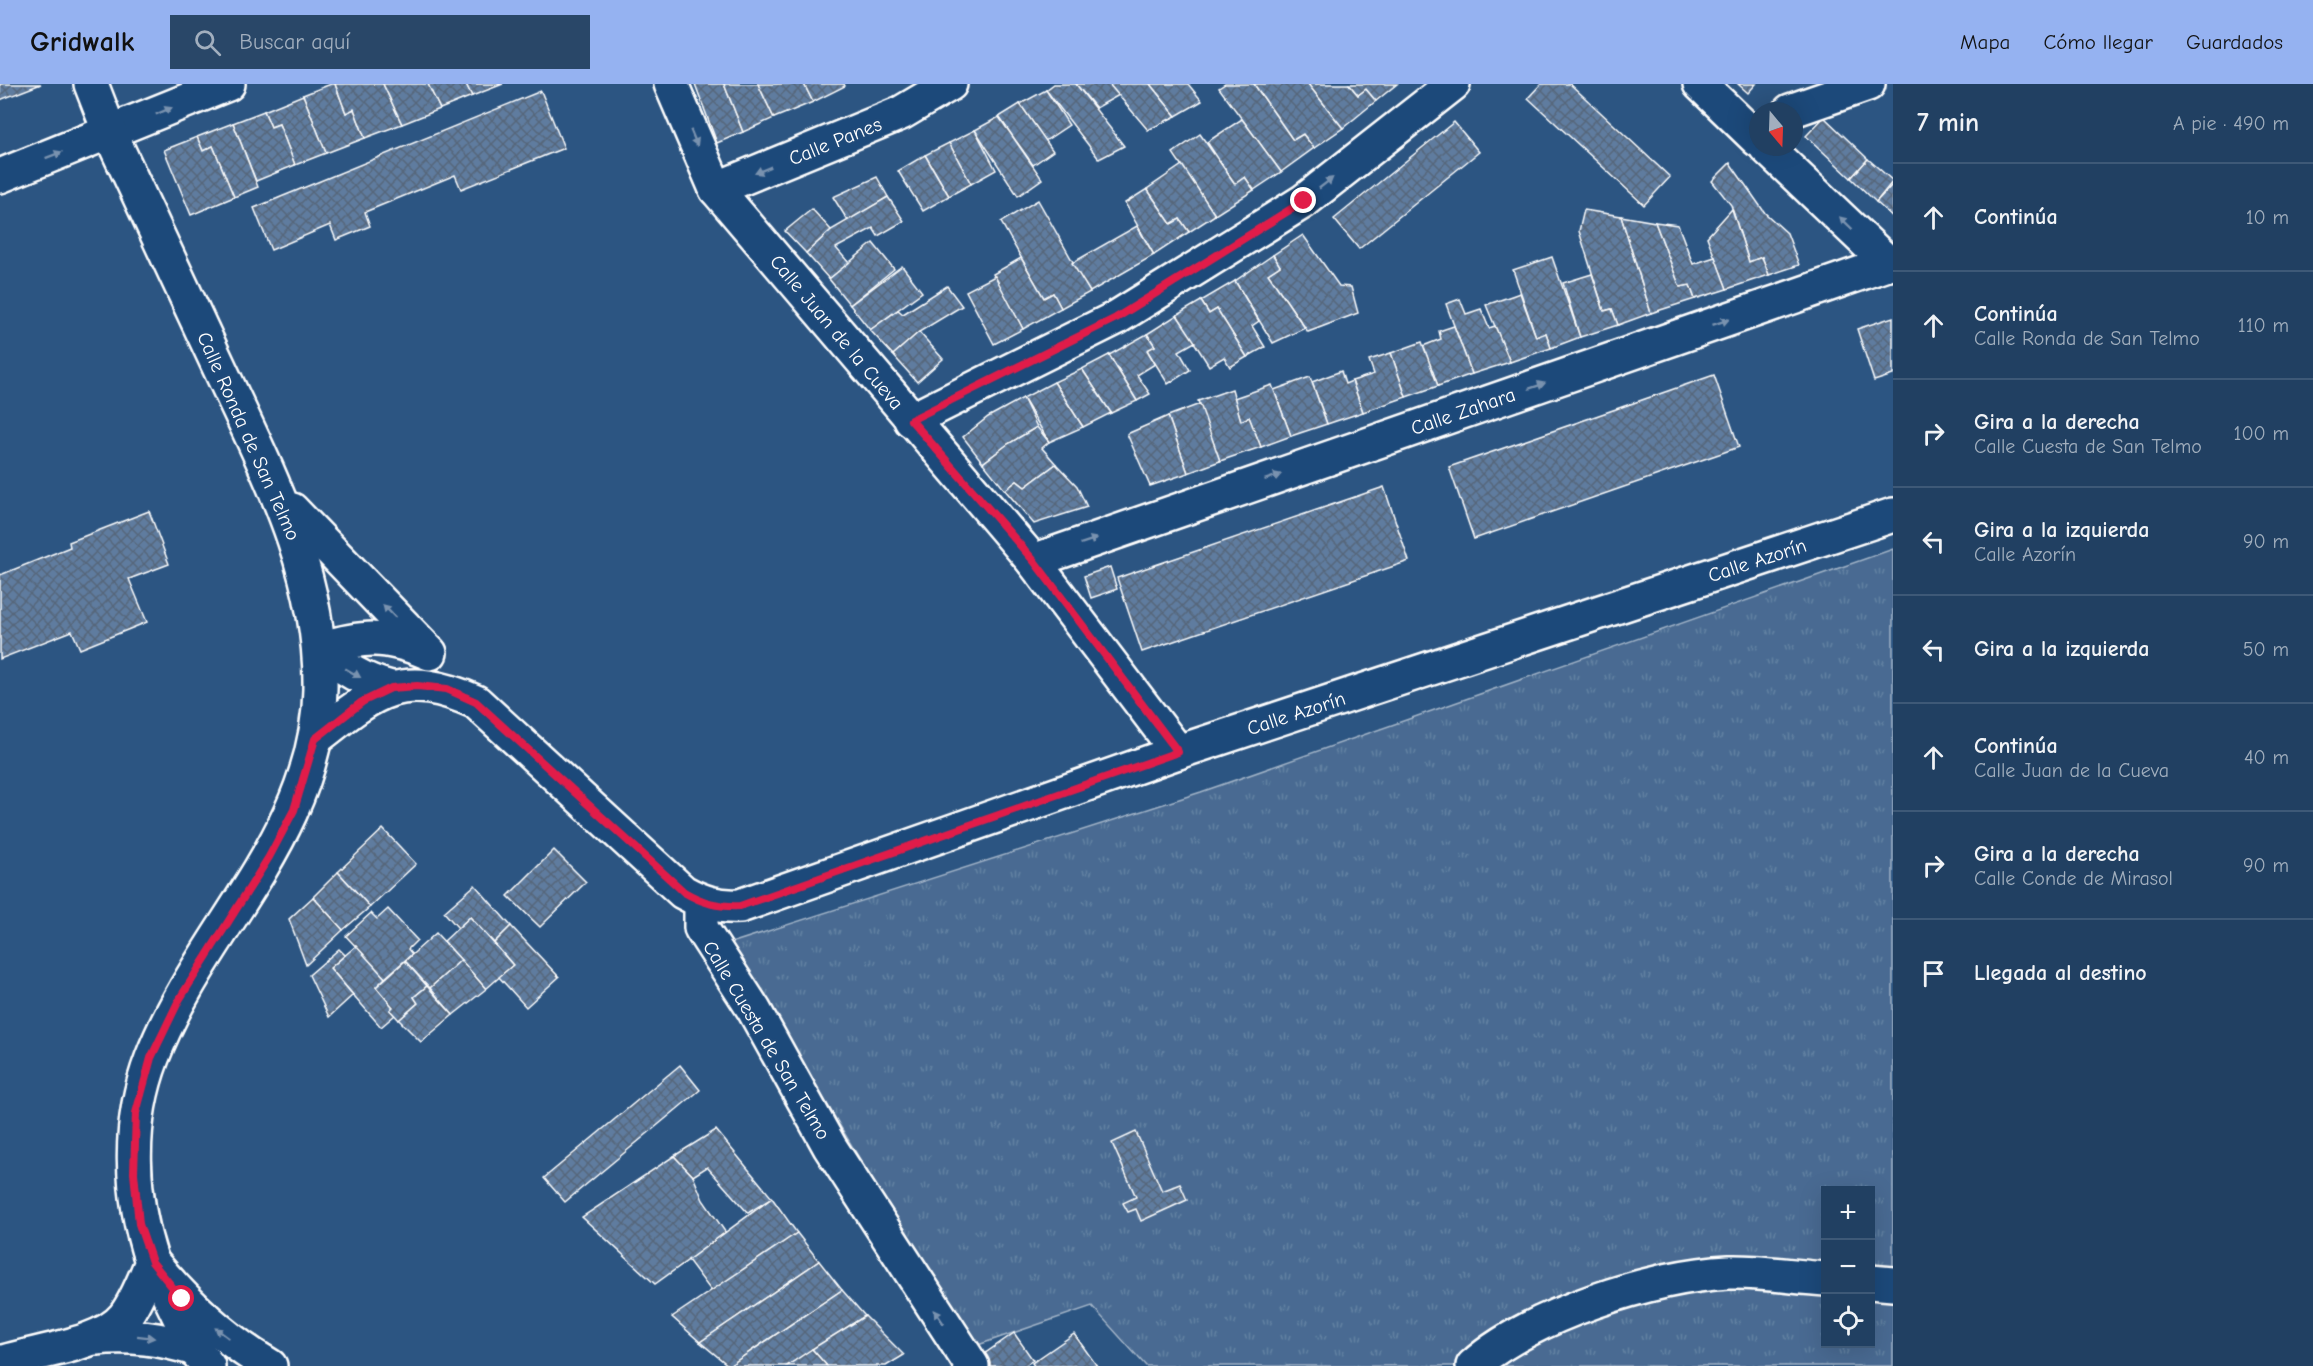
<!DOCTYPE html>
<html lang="es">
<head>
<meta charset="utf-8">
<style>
	body { margin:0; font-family:"Comic Neue",sans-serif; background:#294768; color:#f1f3f6 }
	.controls { position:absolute; right:18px; bottom:18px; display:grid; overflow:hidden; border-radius:0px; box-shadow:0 6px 24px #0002 }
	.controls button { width:54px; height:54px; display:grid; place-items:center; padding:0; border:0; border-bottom:2px solid #3e5977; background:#214062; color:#f1f3f6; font:30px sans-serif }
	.compass { position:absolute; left:1749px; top:18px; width:54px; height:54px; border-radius:50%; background:#214062; box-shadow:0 6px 24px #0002; rotate:161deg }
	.stop { position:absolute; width:18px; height:18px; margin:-14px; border:4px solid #e11d48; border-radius:50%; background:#fff }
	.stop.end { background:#e11d48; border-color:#fff; box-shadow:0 2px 6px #0008 }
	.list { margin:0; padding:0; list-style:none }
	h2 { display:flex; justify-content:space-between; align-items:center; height:78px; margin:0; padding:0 24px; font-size:26px }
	h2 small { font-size:20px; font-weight:400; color:#a2afbe }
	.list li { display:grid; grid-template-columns:39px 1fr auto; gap:18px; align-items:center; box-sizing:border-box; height:108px; padding:0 24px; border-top:2px solid #3e5977 }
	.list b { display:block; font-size:22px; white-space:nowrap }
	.list p { margin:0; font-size:20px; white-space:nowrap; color:#a2afbe }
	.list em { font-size:20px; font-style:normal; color:#a2afbe }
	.icon { flex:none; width:33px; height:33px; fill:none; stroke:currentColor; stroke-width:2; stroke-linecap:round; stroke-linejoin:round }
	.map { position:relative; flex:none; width:1893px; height:1282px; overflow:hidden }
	header { display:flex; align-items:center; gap:36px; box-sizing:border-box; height:84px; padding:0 30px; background:#95b2f1; color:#111 }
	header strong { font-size:28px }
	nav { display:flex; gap:33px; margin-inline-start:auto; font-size:21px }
	.search { width:420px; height:54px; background:#294768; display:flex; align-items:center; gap:15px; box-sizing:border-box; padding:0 21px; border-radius:0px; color:#a2afbe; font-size:22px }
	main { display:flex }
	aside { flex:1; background:#214062 }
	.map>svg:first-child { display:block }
	.park { fill:url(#park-tufts); stroke:#a4b5c8; stroke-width:1.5; fill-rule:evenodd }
	.building { fill:url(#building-cross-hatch); stroke:#fff; stroke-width:1.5 }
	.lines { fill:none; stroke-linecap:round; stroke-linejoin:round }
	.street-casing { stroke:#fff; stroke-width:38 }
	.secondary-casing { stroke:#fff; stroke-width:38 }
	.street { stroke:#1f4a7a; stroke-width:33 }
	.secondary { stroke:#1f4a7a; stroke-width:33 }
	.oneway { fill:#7992af }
	.route { stroke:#e11d48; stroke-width:8 }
	.labels { text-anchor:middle; stroke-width:5; stroke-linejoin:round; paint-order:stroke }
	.street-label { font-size:20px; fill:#fff; stroke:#1f4a7a }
</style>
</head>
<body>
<header>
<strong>Gridwalk</strong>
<div class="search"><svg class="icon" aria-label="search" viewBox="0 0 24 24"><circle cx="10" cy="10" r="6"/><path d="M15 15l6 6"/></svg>Buscar aquí</div>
<nav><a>Mapa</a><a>Cómo llegar</a><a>Guardados</a></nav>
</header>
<main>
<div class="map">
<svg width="1893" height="1282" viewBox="0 0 1893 1282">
	<defs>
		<pattern id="park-tufts" width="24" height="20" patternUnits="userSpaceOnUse" patternTransform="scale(1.5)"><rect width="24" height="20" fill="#486b92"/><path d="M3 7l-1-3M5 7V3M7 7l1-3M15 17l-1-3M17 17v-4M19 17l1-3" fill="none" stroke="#6381a2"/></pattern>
		<pattern id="building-cross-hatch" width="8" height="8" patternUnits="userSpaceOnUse" patternTransform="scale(1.5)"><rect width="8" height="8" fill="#5e7c9f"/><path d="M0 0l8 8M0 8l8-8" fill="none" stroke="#56667a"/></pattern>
	</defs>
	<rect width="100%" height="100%" fill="#2c5582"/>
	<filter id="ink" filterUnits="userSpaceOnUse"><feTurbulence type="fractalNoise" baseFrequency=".0167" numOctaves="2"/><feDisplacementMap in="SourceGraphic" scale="12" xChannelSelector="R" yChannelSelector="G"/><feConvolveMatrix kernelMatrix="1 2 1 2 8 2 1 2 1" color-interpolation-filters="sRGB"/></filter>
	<g filter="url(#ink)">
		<path class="park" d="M1893 465V1282H1146L1092 1222 972 1263 731 859 1201 708ZM1826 1106H1870V1260H1826Z"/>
		<g class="building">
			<path d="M0 0H41L0 16Z"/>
			<path d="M331 0H335L346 29 354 25 365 54 326 69 303 11Z"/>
			<path d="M335 0H383L402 40 365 54 354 25 346 29Z"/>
			<path d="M383 0H428L440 25 402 40Z"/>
			<path d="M428 0H466L472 12 440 25Z"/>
			<path d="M466 0H503L472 12Z"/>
			<path d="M695 0H724L743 48 717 59Z"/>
			<path d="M724 0H758L774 34 743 48Z"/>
			<path d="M758 0H804L813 18 774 34Z"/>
			<path d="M804 0H844L845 2 813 18Z"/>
			<path d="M1054 0H1076L1124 62 1099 75 1046 6Z"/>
			<path d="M1076 0H1109L1119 11 1096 24Z"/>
			<path d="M1109 0H1150L1176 32 1148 46Z"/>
			<path d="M1150 0H1188L1202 17 1176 32Z"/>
			<path d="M1225 0H1254L1293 56 1303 50 1314 64 1281 88 1219 4Z"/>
			<path d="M1254 0H1308L1343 44 1314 64 1303 50 1293 56Z"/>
			<path d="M1308 0H1349L1358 11 1366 5 1376 17 1343 44Z"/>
			<path d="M1349 0H1397L1376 17 1366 5 1358 11Z"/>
			<path d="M1541 0H1570L1670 93 1644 121 1528 14Z"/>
			<path d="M1738 0H1756L1748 9Z"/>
			<path d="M1046 6 1069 41 1045 57 1020 20Z"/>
			<path d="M541 7 564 64 461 105 455 91 365 128 370 142 336 156 330 141 271 166 254 124Z"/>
			<path d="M303 11 326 69 295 81 279 40 271 43 264 27Z"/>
			<path d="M1020 20 1053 67 1033 81 999 33Z"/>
			<path d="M264 27 271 43 279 40 295 81 256 97 233 39Z"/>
			<path d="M999 33 1042 95 1018 112 975 46Z"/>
			<path d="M1824 33 1868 75 1851 94 1806 52Z"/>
			<path d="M1242 35 1281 88 1254 106 1245 93 1235 100 1207 58Z"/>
			<path d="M1454 38 1479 68 1359 165 1334 135Z"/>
			<path d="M233 39 258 103 234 113 213 62 203 67 197 53Z"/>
			<path d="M975 46 996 86 971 100 949 59Z"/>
			<path d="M1200 50 1235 100 1245 93 1254 106 1215 131 1173 69Z"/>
			<path d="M197 53 203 67 213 62 234 113 191 131 164 66Z"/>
			<path d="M949 59 971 100 949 112 925 71Z"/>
			<path d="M925 71 949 112 923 127 898 87Z"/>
			<path d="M1868 75 1893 97 1876 118 1851 94Z"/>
			<path d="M1730 79 1765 129 1787 149 1799 181 1769 191 1762 173 1749 178 1731 121 1712 97Z"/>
			<path d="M1182 81 1215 131 1189 148 1180 135 1171 140 1147 105Z"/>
			<path d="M877 93 888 113 848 137 833 113Z"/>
			<path d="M1893 100V133L1876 118Z"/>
			<path d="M1147 105 1171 140 1180 135 1189 148 1154 171 1125 119Z"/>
			<path d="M888 113 904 137 878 152 873 144 836 164 849 179 829 195 806 169 831 146Z"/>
			<path d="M1038 116 1090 208 1061 224 1053 209 1044 214 1001 138Z"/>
			<path d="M812 125 831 146 806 169 785 147Z"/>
			<path d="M1732 125 1749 178 1762 173 1769 191 1727 205 1707 153Z"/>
			<path d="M1584 126 1621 132 1651 229 1618 241 1612 225 1604 227 1579 147Z"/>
			<path d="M1621 132 1655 138 1680 203 1690 201 1695 215 1651 229Z"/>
			<path d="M1655 138 1678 141 1693 180 1715 173 1727 205 1695 215 1690 201 1680 203Z"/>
			<path d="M1137 142 1154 171 1090 208 1072 179Z"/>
			<path d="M1303 151 1339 202 1351 203 1358 229 1308 248 1268 190 1280 182 1273 171Z"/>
			<path d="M873 159 894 185 850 221 829 195Z"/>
			<path d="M1273 171 1280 182 1268 190 1305 244 1273 259 1235 197Z"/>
			<path d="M1552 173 1580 253 1551 264 1546 249 1536 253 1513 186Z"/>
			<path d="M1021 174 1044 214 1053 209 1061 224 1023 245 993 190Z"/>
			<path d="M902 182 922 208 870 246 850 221Z"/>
			<path d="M1592 190 1604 227 1612 225 1618 241 1580 253 1563 199Z"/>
			<path d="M995 192 1023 245 994 260 966 207Z"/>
			<path d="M1235 197 1259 237 1252 242 1265 263 1247 273 1217 225 1209 230 1201 217Z"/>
			<path d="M947 202 962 222 919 248 893 271 870 246 898 226 903 230Z"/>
			<path d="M1520 209 1536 253 1546 249 1551 264 1510 278 1486 221Z"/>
			<path d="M1460 215 1466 230 1481 225 1489 244 1495 242 1510 278 1472 290 1446 220Z"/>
			<path d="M1201 217 1209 230 1217 225 1247 273 1230 283 1224 273 1209 282 1177 231Z"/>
			<path d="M1177 231 1195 258 1179 267 1190 286 1168 300 1147 266 1155 262 1147 250Z"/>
			<path d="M1893 233V291L1874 297 1857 245Z"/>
			<path d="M1454 242 1472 290 1438 302 1423 262 1441 255 1439 247Z"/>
			<path d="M919 248 943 275 917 298 893 271Z"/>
			<path d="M1147 250 1155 262 1147 266 1155 280 1137 291 1150 310 1137 317 1109 271Z"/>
			<path d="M1422 258 1438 302 1406 313 1391 269Z"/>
			<path d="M1391 269 1406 313 1363 328 1352 297 1374 290 1369 276Z"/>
			<path d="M1109 271 1137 317 1111 329 1082 285Z"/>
			<path d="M1082 285 1111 329 1083 343 1054 298Z"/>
			<path d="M1341 287 1345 300 1352 297 1363 328 1327 340 1312 298Z"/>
			<path d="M1714 291 1739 363 1474 455 1449 383Z"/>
			<path d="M1310 293 1327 340 1291 352 1274 306Z"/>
			<path d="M1054 298 1083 343 1049 358 1023 314Z"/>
			<path d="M1272 301 1291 352 1261 363 1249 333 1241 337 1234 314Z"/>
			<path d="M1232 305 1241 337 1249 333 1261 363 1220 377 1198 317Z"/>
			<path d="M1023 314 1037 343 1008 360 983 379 963 353 988 333Z"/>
			<path d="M1200 320 1220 377 1188 389 1168 332Z"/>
			<path d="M1168 332 1188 389 1150 402 1127 350Z"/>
			<path d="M1037 343 1049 358 1042 364 1056 380 1025 403 1017 397 1005 406 983 379 1008 360Z"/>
			<path d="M1056 380 1077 402 1087 423 1034 440 1005 406 1017 397 1025 403Z"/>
			<path d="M1384 403 1409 477 1142 568 1117 494Z"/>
			<path d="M149 427 169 480 129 495 147 538 80 565 72 547 0 575V491L70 463 69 458Z"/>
			<path d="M1110 483 1117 505 1091 514 1084 492Z"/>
			<path d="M383 745 416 780 370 823 338 788Z"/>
			<path d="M554 766 586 798 540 843 508 812Z"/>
			<path d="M338 788 370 823 343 846 313 813Z"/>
			<path d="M475 801 511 842 494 859 470 833 458 844 444 828Z"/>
			<path d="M313 813 343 846 306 881 289 835Z"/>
			<path d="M388 825 417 856 408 865 412 870 385 894 346 852 371 829 377 835Z"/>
			<path d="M470 833 513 881 486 905 444 857Z"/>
			<path d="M511 842 559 893 526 923 499 893 513 881 494 859Z"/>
			<path d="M436 849 461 876 430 904 405 877Z"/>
			<path d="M356 862 385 894 376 903 393 923 390 926 395 931 381 943 330 884Z"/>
			<path d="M339 865 345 871 330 884 353 911 329 933 309 891Z"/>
			<path d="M461 876 486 905 453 931 430 904Z"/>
			<path d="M405 877 427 902 414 913 418 919 399 936 390 926 393 923 376 903Z"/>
			<path d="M427 902 453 931 421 958 399 936 418 919 414 913Z"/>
			<path d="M680 981 700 1006 565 1118 544 1094Z"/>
			<path d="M716 1046 772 1114 748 1129 707 1083 693 1092 674 1072Z"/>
			<path d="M1136 1048 1162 1107 1180 1100 1187 1116 1141 1137 1136 1125 1128 1128 1123 1119 1136 1113 1112 1059Z"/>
			<path d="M674 1072 693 1092 703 1116 726 1149 655 1200 582 1133Z"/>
			<path d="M772 1114 797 1149 712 1208 688 1176Z"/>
			<path d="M797 1149 819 1177 700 1258 672 1233Z"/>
			<path d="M819 1177 842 1206 729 1282 700 1258Z"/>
			<path d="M842 1206 865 1232 787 1282H729Z"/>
			<path d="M865 1232 904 1271 886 1282H827L812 1265Z"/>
			<path d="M1014 1249 1033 1276 1024 1282H982L977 1275Z"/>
			<path d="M1074 1250 1097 1282H1034L1032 1279Z"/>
			<path d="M812 1265 827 1282H787Z"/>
		</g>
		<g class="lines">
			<defs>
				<g id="street">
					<path d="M671 0 716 105 1033 477 1178 668"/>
					<path d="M1700 0 1758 56"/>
					<path d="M1790 27 1868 0"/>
					<path d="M1766 63 1889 180"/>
					<path d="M0 92 228 0"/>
					<path d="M716 105 901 29 950 0"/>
					<path d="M911 336 1116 234 1304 117 1453 0"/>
					<path d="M1033 477 1893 178"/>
					<path d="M701 818V844L754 926 830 1063 972 1282"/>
					<path d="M152 1178C186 1219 223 1255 270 1282"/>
					<path d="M1870 1198 1893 1200"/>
					<path d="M169 1211 195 1265 208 1282"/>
					<path d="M96 1254C131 1250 161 1255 195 1265"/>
					<path d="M1473 1282C1528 1232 1655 1191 1729 1188 1760 1187 1794 1193 1826 1195"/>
				</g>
				<g id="secondary">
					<path d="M292 426 430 569"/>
					<path d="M320 564C365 553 383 550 427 568"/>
					<path d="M320 564C341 584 363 597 391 604"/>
					<path d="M315 655C374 608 401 584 476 618L683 808C703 819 718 823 740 822L1178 668 1893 431"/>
					<path d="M0 1279C36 1267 101 1262 125 1232 137 1216 144 1196 152 1178 130 1112 127 1039 152 974 201 846 318 751 320 605 322 490 269 390 221 287 184 208 147 128 110 49L91 0"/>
				</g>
			</defs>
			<use href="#street" class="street-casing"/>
			<use href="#secondary" class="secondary-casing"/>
			<use href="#street" class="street"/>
			<use href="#secondary" class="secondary"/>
		</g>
		<defs><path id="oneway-solid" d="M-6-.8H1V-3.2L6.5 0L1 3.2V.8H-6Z" transform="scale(1.5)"/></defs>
		<g class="oneway">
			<use href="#oneway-solid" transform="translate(164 27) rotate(-23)"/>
			<use href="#oneway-solid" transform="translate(694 54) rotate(67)"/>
			<use href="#oneway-solid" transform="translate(54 71) rotate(-21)"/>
			<use href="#oneway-solid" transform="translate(763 86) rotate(158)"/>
			<use href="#oneway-solid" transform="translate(1326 99) rotate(-38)"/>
			<use href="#oneway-solid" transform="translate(1846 139) rotate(-136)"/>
			<use href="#oneway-solid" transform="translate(1721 238) rotate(-19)"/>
			<use href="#oneway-solid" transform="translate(1537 302) rotate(-19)"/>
			<use href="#oneway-solid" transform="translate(1273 393) rotate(-19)"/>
			<use href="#oneway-solid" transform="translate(1089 457) rotate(-19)"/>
			<use href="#oneway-solid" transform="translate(389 527) rotate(-134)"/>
			<use href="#oneway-solid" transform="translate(353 589) rotate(30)"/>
			<use href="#oneway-solid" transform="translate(939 1233) rotate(-124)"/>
			<use href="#oneway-solid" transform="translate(222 1249) rotate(-143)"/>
			<use href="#oneway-solid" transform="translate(146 1253) rotate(7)"/>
		</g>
	</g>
	<g class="lines" filter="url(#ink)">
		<path class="route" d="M182 1215 152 1178 139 1140 134 1089 136 1029 151 974 179 916 269 773 294 726 315 655 362 618 391 604 417 602 447 605 476 618 684 808C703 819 718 823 740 822L1178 668 1034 477 911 336 1116 234 1304 117"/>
	</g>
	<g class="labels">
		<g class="street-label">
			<text transform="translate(835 57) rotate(-22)" y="7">Calle Panes</text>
			<text transform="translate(837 248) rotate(50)" y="7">Calle Juan de la Cueva</text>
			<text transform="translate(1463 327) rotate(-19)" y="7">Calle Zahara</text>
			<text transform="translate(249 352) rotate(66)" y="7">Calle Ronda de San Telmo</text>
			<text transform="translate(1757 476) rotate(-18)" y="7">Calle Azorín</text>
			<text transform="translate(1296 629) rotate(-18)" y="7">Calle Azorín</text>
			<text transform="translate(767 956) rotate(59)" y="7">Calle Cuesta de San Telmo</text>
		</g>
	</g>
</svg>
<div class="controls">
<button>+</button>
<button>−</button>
<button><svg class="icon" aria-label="locate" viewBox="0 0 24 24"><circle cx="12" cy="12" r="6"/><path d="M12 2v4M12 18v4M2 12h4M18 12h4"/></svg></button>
</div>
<svg class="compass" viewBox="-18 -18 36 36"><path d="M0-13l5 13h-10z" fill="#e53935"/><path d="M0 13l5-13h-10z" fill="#a2afbe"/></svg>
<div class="stop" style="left:182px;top:1215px"></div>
<div class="stop end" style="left:1304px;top:117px"></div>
</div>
<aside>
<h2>7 min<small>A pie · 490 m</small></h2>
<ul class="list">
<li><svg class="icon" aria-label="ahead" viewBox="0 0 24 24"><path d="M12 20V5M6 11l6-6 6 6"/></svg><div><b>Continúa</b></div><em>10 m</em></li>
<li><svg class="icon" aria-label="ahead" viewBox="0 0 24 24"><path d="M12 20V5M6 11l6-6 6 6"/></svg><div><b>Continúa</b><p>Calle Ronda de San Telmo</p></div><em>110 m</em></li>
<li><svg class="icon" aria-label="right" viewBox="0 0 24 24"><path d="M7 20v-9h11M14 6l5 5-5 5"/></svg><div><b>Gira a la derecha</b><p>Calle Cuesta de San Telmo</p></div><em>100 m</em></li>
<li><svg class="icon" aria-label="left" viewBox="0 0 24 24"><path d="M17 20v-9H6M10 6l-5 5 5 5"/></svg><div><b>Gira a la izquierda</b><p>Calle Azorín</p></div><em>90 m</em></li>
<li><svg class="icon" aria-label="left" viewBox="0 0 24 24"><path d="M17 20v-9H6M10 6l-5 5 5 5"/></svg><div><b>Gira a la izquierda</b></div><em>50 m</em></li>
<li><svg class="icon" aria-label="ahead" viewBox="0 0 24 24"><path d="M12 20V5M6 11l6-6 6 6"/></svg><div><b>Continúa</b><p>Calle Juan de la Cueva</p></div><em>40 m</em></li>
<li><svg class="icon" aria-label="right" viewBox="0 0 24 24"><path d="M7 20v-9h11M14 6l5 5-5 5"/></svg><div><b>Gira a la derecha</b><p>Calle Conde de Mirasol</p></div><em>90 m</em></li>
<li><svg class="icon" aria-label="arrive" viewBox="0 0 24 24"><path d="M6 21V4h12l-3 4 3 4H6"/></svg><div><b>Llegada al destino</b></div></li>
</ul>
</aside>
</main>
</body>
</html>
